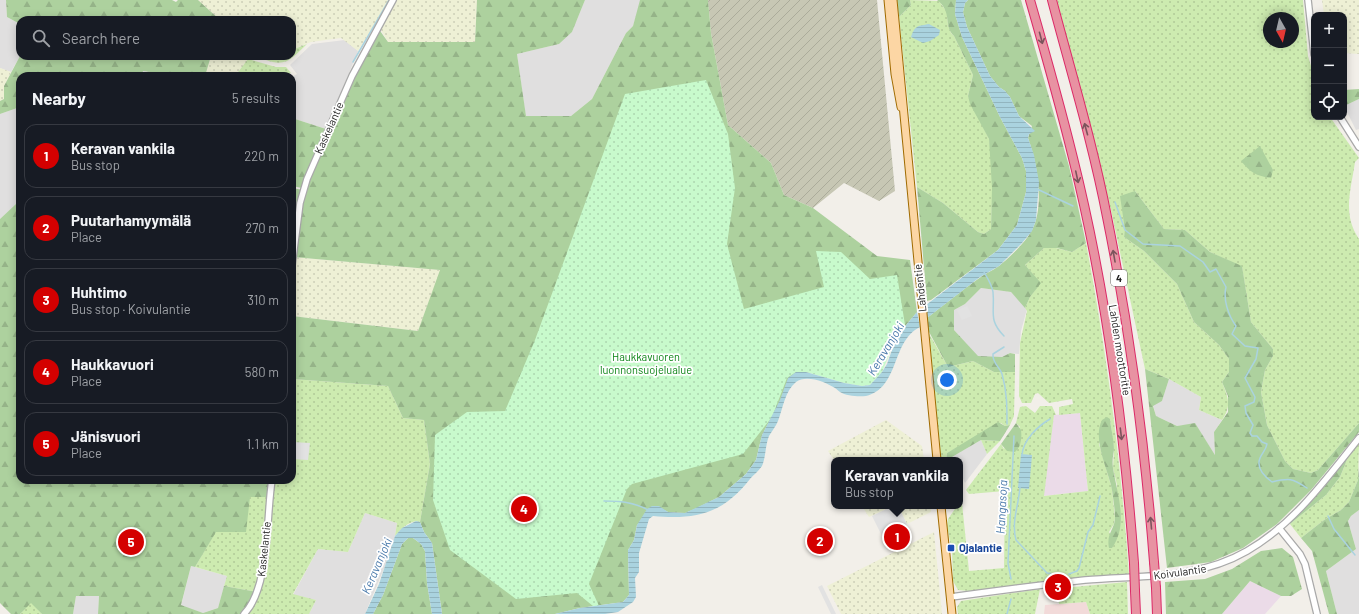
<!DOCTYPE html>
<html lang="en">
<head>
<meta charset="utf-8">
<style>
	body { margin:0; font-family:Barlow,sans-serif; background:#20242c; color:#f1f3f6 }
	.controls { position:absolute; right:12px; top:12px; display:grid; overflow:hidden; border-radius:8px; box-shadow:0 2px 10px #0003 }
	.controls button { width:36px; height:36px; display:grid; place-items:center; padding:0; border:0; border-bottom:1px solid #363941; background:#171b24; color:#f1f3f6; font:20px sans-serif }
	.compass { position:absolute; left:1263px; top:12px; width:36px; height:36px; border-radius:50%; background:#171b24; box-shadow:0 2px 10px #0003; rotate:172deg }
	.you { position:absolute; left:947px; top:380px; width:14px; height:14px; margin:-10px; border:3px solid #fff; border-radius:50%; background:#1a73e8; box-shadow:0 0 0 6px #1a73e833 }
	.badge { display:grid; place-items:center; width:26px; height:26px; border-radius:50%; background:#d40000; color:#fff; font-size:13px; font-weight:700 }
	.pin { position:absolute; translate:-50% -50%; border:2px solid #fff; box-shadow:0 1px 4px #0006 }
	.popup { position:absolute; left:831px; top:457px; width:132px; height:52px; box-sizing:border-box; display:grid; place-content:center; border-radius:8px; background:#171b24; filter:drop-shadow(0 1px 3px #0005); font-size:13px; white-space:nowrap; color:#9ea1a6 }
	.popup b { font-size:15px; color:#f1f3f6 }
	.popup::after { content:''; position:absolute; left:50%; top:100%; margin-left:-8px; border:8px solid transparent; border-top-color:#171b24 }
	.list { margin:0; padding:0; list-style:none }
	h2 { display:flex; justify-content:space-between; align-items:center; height:52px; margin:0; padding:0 16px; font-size:17px }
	h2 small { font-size:13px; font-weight:400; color:#9ea1a6 }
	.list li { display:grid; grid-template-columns:26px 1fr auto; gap:12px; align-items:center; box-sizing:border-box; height:64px; margin:0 8px 8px; padding:0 8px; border:1px solid #363941; border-radius:12px }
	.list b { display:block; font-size:15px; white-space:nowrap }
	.list p { margin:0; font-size:13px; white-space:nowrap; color:#9ea1a6 }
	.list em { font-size:13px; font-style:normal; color:#9ea1a6 }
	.icon { flex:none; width:22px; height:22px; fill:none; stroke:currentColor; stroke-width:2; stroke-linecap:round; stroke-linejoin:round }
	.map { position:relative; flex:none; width:1359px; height:614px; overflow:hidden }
	.search { position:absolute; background:#171b24; box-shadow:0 2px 10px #0003; left:16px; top:16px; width:280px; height:44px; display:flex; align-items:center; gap:10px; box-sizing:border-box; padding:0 14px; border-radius:12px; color:#9ea1a6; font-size:15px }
	.panel { position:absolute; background:#171b24; box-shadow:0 2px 10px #0003; left:16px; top:72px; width:280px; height:412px; border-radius:12px }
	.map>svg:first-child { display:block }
	.residential { fill:#e0dfdf }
	.commercial { fill:#f2dad9 }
	.industrial { fill:#ebdbe8 }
	.construction { fill:url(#construction-furrows) }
	.farmland { fill:url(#farmland-dots) }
	.grass { fill:url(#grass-dots); fill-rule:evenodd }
	.forest { fill:url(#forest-firs) }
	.park { fill:url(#park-dots) }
	.parking { fill:#e2e2e2 }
	.water { fill:url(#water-rules) }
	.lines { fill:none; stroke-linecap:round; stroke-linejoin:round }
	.stream { stroke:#aad3df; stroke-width:1.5 }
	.minor-casing { stroke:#a9a9a9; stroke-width:8 }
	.major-casing { stroke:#a06b00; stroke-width:9 }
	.highway-casing { stroke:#dc2a67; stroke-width:10 }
	.minor { stroke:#fff; stroke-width:5.5 }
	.major { stroke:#fcd6a4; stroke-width:7 }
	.highway { stroke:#e892a2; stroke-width:8 }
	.highway-bridge-casing { stroke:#dc2a67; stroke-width:10; stroke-linecap:butt }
	.highway-bridge { stroke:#e892a2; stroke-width:8 }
	.oneway { stroke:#7b545c }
	.transit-dot { fill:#1a4fb4; stroke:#fff; stroke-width:1.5 }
	.labels { text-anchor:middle; stroke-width:3.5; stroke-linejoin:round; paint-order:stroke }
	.shield { fill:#fff; stroke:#646464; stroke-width:1 }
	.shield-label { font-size:10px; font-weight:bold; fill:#222 }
	.street-label { font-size:11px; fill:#222; stroke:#fff }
	.park-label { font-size:11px; fill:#0c8416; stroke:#fff }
	.transit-label { font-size:11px; font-weight:bold; fill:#164399; stroke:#fff; text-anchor:start }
	.water-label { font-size:12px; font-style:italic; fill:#4a7aab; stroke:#fff }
</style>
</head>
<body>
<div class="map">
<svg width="1359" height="614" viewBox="0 0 1359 614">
	<defs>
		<pattern id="construction-furrows" width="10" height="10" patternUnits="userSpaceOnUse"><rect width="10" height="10" fill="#c7c7b4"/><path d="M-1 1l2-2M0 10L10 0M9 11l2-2" fill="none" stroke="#abab9a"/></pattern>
		<pattern id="farmland-dots" width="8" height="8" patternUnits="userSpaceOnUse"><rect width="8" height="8" fill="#eef0d5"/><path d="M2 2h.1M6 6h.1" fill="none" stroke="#ccceb7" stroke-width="1.8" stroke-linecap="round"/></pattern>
		<pattern id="grass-dots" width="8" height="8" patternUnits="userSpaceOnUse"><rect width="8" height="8" fill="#cdebb0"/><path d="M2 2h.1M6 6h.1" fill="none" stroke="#b0c997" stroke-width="1.8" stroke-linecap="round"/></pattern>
		<pattern id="forest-firs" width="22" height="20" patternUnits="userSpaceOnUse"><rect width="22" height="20" fill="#add19e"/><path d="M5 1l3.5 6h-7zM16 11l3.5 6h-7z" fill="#95b388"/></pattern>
		<pattern id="park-dots" width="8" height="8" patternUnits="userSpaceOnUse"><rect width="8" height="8" fill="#c8facc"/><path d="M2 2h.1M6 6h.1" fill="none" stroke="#acd6af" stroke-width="1.8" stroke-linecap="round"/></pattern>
		<pattern id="water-rules" width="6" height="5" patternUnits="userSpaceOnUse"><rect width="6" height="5" fill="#aad3df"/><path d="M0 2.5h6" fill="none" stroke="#92b5bf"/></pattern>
	</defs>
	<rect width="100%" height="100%" fill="#f2efe9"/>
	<g class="residential">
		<path d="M0 0H6L7 17 20 24V56L11 72 0 68Z"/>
		<path d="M585 0H640V4L633 26 626 33 592 99 571 116 526 117 517 54 559 44 572 32Z"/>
		<path d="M345 40 358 51 326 129 292 118V77L297 74 290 65 312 44Z"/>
		<path d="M143 71 178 76H142Z"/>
		<path d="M1359 99V129L1356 130 1344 106Z"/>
		<path d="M20 107V204L17 203 0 219V114Z"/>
		<path d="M981 288 1011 292 1027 309 1021 331 1019 354 1010 353 1002 357H978L954 330V310L965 304Z"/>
		<path d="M1169 379 1201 397 1199 410 1222 420 1214 432 1215 455 1195 424 1177 426 1156 416 1153 405 1162 401Z"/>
		<path d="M981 440 987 454 965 483 960 472V460H954L952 457Z"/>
		<path d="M1359 510V614H1337L1326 571 1356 549 1348 521 1351 516Z"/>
		<path d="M365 513 397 523 395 536 388 559 367 609 365 614H309L316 600 293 595 318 549 348 552Z"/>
		<path d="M191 566 227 576 218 608 203 613 181 606Z"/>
		<path d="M76 596H99L98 614H73Z"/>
	</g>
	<path class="commercial" d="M1086 602 1090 614H1044L1045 605Z"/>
	<g class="industrial">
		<path d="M1080 413 1088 491 1043 496 1054 415Z"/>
		<path d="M1250 581 1281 596 1265 614H1222Z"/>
	</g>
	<path class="construction" d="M708 0H877L895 191 879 201 844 183 813 208 784 195 771 163 728 125 711 33Z"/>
	<g class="farmland">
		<path d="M198 0H477L475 42H388L381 30 374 25 358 51 341 38 311 42 292 50V20H220Z"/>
		<path d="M1322 0H1359V54L1344 53V15H1324Z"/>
		<path d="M211 56H239L248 59 235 76H205Z"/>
		<path d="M0 68 11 72 4 86V99L0 101Z"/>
		<path d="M293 257 441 270 418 331 292 316Z"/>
		<path d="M886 420 922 446 924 460H834L828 451Z"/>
		<path d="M862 506H893L869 517Z"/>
		<path d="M898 506H931V512L907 524Z"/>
		<path d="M934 532 942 614H841L827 586Z"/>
	</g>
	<g class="grass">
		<path d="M910 0 939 1 947 12 948 25 951 33 954 36 973 75 968 96 989 139C994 168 992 199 991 229L984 234 978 232 943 203 917 187 899 17 911 5Z"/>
		<path d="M1057 0H1303L1308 56 1314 76V117H1330L1359 158 1355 162C1351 190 1342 214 1359 239V423L1318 470 1311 473 1293 469 1285 461 1267 425 1261 392 1265 370 1273 356V349L1251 322 1242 267 1210 252 1185 230 1164 229 1135 191 1124 237 1144 251 1177 284 1194 322 1219 345 1229 359V372L1222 382C1228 397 1232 406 1222 420L1199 410 1201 397 1169 379 1145 369 1111 210ZM1269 18H1293V42H1269Z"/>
		<path d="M307 44C293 57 287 68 266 60L277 56H292V50Z"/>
		<path d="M248 59 276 67H286L291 73 277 76H235Z"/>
		<path d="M1086 243C1107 354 1121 462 1129 575L969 591 958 590 953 581 952 551 947 526 948 519 957 506H960V503H962L969 571 1004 568 1005 491 969 494 966 490 1001 444 1004 449 1020 427 1016 423 1020 407 1026 406 1035 413 1040 406H1052L1056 415H1054L1044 496 1088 491 1080 413 1059 415V407L1073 404 1072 399 1049 403 1038 393 1035 394 1031 403H1022L1019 396 1020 343 1027 311 1025 308 1030 297 1040 283 1025 265 1044 248H1056L1072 252ZM1110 419 1114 449 1113 468 1117 485 1115 543 1109 532 1114 524 1115 518 1112 489 1099 444Z"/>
		<path d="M927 330 948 367 973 361 994 372H1015L1014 416 1010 425 1005 426 1001 423 947 453 946 460H940Z"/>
		<path d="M292 379 388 386 403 418 424 420 430 464 420 522C410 519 401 529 395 536L397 523 365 513 348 552 318 549 293 594 316 600 309 614H244L257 592 224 586 227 576 195 567 216 531 250 497 272 480H292Z"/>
		<path d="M981 440 1000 441 987 454Z"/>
		<path d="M1359 443 1358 480 1349 502 1341 510 1324 520 1301 538 1290 524 1326 495 1340 477 1348 457Z"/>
		<path d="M1127 582 1128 614H1090L1086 602 1059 604 1058 594 1050 593 1052 589Z"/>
		<path d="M1040 589 1035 614H958L957 607 961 601Z"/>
		<path d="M31 602 42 614H20Z"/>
	</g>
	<g class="forest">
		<path d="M6 0H172L176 2 178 0H198L220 20H20V24L7 17Z"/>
		<path d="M477 0H585L572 32 559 44 517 54 526 116H571L592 99 626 33 633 26 640 0H708L711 33 728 125 771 163 784 195 813 208 877 256 910 260 917 312 897 336 796 372 762 435 756 460 746 474 719 497 695 509 685 513 668 512 662 509 637 525 634 540 628 550 629 595 623 602 580 608 555 614H442L432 543 424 532 420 522 430 464 424 420 403 418 388 386 292 379V316L418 331 440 270 293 257 292 265V188L303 190 327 133 378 28 388 42H475Z"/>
		<path d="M897 0H910L911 5 899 17Z"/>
		<path d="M937 0H956L955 14 962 37 1000 117 1022 158 1026 171V192L1017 225 998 250 931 300 927 301 917 187 943 203 978 232 984 234 991 229 992 188 989 139 970 104 968 96 973 75 954 36C943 26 953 12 937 0Z"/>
		<path d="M968 0H1021L1069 166 1086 243 1072 252 1057 248H1044L1025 265 1041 283 1030 297 1025 308 1011 292 981 288 965 304 954 310V330L978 356 1002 357 1010 353 1015 354V372H994L973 361 948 367 928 330 927 318C944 305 961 291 978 279 984 274 992 271 999 266 1010 257 1025 243 1032 230 1045 206 1037 162 1028 138L1032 126 1019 116 1010 97 1005 91 999 87 990 76 967 27 963 12 965 3Z"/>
		<path d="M20 56H211L205 76H178L143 71 142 76H20V107L0 114V101L4 99V86Z"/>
		<path d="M1359 89V99L1344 106V90Z"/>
		<path d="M292 118 326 129 302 188 292 186Z"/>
		<path d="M1260 146 1273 170 1271 178C1256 176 1250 172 1241 161Z"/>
		<path d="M1135 191 1164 229 1185 230 1210 252 1242 266 1251 322 1273 349V356L1265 370 1261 392 1267 425 1285 461 1293 469 1311 473 1318 470 1359 423V432L1311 490 1277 524 1243 548 1211 562 1167 568 1145 369 1169 379 1162 401 1153 406 1156 416 1177 426 1195 423 1215 455 1214 432 1228 412V396L1222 382 1229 372V359L1219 345 1194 322 1177 284 1144 251 1124 237 1125 230 1120 196Z"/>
		<path d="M17 203 20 204V480H272L269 497H250L246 532H216L195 567 191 566 181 605 203 613 218 608 224 586 258 592 244 614H98L99 596H76L73 614H42L31 603 20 614H11L0 603V219Z"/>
		<path d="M1107 417 1110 419C1111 429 1114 440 1114 450 1113 456 1112 461 1113 468 1117 494 1129 524 1112 548H1109C1106 533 1115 529 1115 518 1115 509 1113 498 1112 490 1108 469 1092 440 1102 420Z"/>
		<path d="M998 422 1005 426 1010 425 1000 441 981 440 952 457 954 460H946L947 453Z"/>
		<path d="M1016 423 1021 430C1022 438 1021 447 1015 452L1007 451 1001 444Z"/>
		<path d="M1348 457 1340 477 1326 495 1290 524 1291 520 1320 492Z"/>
		<path d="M1359 466V510L1351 516 1348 521 1356 549 1326 571 1337 614H1329L1312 551 1301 538 1324 520 1341 510 1349 502 1358 480Z"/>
		<path d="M408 538H413L421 544 425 551 427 583 432 614H373L383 595 402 544Z"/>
		<path d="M1282 548 1293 557 1302 589 1291 596H1281L1250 581 1222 614H1166L1165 582 1205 579 1232 569 1261 551Z"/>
	</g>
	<path class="park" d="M706 80 728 134 735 188 727 244 744 309 824 287 816 251 841 252 870 279 897 275 905 325 897 336 882 372 870 385 862 386 844 383 806 372H796L787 378 772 417 743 454 632 484 627 489 589 584 599 606H593L577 593 516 599 450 550 433 500 435 435 467 412 505 411 535 340 625 94Z"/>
	<g class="parking">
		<path d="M967 306 972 316 962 320 957 310Z"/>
		<path d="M292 442 310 443 308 460 292 459Z"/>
		<path d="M893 506H898L907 524 882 536 872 516Z"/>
		<path d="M822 585 836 614H831L818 587Z"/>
	</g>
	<g class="water">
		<path d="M956 0H968L965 3 963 12 967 27 990 76 999 87 1005 91 1010 97 1019 116 1035 131 1029 134 1028 138 1034 155 1039 182 1036 220 1032 231 1022 243 999 266 980 277 927 318 926 305 998 250 1017 225 1026 192V171L1022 158 1000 117 962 37 955 14Z"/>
		<path d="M929 24 940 30 939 35 930 41 923 43 911 37C915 25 918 26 929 24Z"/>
		<path d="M917 312 920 327C891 341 900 388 866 396 859 397 846 396 840 392 838 391 837 389 835 388 826 382 806 374 796 382 785 391 783 408 778 421 776 426 772 431 769 436 765 446 766 457 762 466 759 471 753 475 750 479 723 514 695 520 653 516L649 519 639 553V572L635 578 636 597 633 602 618 612 605 614H555L580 608 623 602 629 595 628 550 634 540 637 525 647 509 652 506H659L668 512 685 513 719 497 746 474 756 460 762 435 780 400 788 378 796 372H806L844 383 862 386 870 385 882 372 887 364 897 336Z"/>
		<path d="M1021 454 1032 455 1029 489 1018 488Z"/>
		<path d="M416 521 420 522 424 532 432 543 442 614H432L427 583 425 551 421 544 413 538H408L402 544 383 595 373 614H365L379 584 395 536 402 528Z"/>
	</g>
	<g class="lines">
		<g class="stream">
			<path d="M353 62 389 0"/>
			<path d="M1037 189 1073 206"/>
			<path d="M1115 202 1125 230 1143 244 1180 246 1203 262 1210 272 1216 269 1226 287C1223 299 1228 315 1236 326L1232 334 1245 346 1258 348 1256 359 1245 378 1255 397 1254 402 1245 406 1246 413 1253 425 1250 433 1252 436H1257L1262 442 1267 444C1266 450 1262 453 1260 458 1256 468 1265 477 1272 482 1289 478 1292 478 1307 488"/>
			<path d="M984 272C988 279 992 285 993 292 995 312 988 320 1004 336"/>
			<path d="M1004 347 993 354C992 363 1000 367 1002 374 1007 391 1007 406 1007 424"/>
			<path d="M1022 455C1023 440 1038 426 1050 419"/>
			<path d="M1020 487C1019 504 1011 522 1016 540L1047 573 1061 575"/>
			<path d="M604 501C619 501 634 502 648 510"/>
			<path d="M1328 516 1334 529 1355 555"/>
			<path d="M1069 574 1077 571 1079 568 1088 532 1093 525 1100 496"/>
			<path d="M1011 579 1008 563 1014 436"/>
			<path d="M1007 614 1011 599"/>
		</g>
		<defs>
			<g id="minor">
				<path d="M1308 0 1314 54"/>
				<path d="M1340 117 1359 147"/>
				<path d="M292 265 300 203 307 179 352 76 393 0"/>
				<path d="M1279 528 1300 554 1305 564 1317 614"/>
				<path d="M951 597C995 591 1040 585 1085 580 1141 575 1197 580 1247 551 1294 524 1326 479 1359 438"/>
				<path d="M244 614C270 588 266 516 272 480"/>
			</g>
			<g id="major">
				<path d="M888 0 895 74 901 107"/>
				<path d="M893 0 937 460"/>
				<path d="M941 506 952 614"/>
			</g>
			<g id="highway">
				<path d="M1030 0C1045 52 1060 105 1073 158 1106 290 1124 427 1134 563"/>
				<path d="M1052 0C1071 72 1093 144 1107 217 1130 331 1145 446 1154 562"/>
				<path d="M1156 588 1157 614"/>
				<path d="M1135 591 1136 614"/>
			</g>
		</defs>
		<use href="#minor" class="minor-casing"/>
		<use href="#major" class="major-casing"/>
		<use href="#highway" class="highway-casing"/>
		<use href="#minor" class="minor"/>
		<use href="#major" class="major"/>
		<use href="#highway" class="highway"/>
		<defs>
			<g id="highway-bridge">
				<path d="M1154 562 1156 588"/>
				<path d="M1134 563 1135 591"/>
			</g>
		</defs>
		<use href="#highway-bridge" class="highway-bridge-casing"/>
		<use href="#highway-bridge" class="highway-bridge"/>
	</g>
	<defs><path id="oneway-shaft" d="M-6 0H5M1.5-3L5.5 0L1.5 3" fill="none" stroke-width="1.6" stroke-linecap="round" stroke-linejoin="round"/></defs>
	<g class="oneway">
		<use href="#oneway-shaft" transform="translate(1041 38) rotate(75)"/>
		<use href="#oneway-shaft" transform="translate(1086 129) rotate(-105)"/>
		<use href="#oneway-shaft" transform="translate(1077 177) rotate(78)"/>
		<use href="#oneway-shaft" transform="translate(1114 256) rotate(-100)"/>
		<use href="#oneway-shaft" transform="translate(1121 434) rotate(83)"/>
		<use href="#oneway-shaft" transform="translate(1151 523) rotate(-95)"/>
	</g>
	<rect class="transit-dot" x="947" y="544" width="8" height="8" rx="2"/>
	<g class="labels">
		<rect class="shield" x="1111" y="270" width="16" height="16" rx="3"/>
		<g class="shield-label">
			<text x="1119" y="282">4</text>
		</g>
		<g class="street-label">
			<text transform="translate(329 128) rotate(-66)" y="4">Kaskelantie</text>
			<text transform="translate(920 288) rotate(-96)" y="4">Lahdentie</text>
			<text transform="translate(1120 350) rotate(81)" y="4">Lahden moottoritie</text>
			<text transform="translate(264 549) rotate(-84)" y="4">Kaskelantie</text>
			<text transform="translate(1180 572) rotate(-8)" y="4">Koivulantie</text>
		</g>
		<g class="park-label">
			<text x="646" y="361">Haukkavuoren<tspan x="646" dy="13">luonnonsuojelualue</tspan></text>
		</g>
		<g class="transit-label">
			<text x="959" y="552">Ojalantie</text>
		</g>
		<g class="water-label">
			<text transform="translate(886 349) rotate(-59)" y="4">Keravanjoki</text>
			<text transform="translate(1002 507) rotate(-87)" y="4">Hangasoja</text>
			<text transform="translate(377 566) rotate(-67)" y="4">Keravanjoki</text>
		</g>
	</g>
</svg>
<div class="controls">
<button>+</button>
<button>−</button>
<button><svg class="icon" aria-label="locate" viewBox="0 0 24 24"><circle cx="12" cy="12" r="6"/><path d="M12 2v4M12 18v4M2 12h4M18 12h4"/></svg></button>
</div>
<svg class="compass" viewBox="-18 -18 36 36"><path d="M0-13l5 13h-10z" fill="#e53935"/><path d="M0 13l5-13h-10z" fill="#9ea1a6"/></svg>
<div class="you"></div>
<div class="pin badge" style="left:897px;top:537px">1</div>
<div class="popup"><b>Keravan vankila</b>Bus stop</div>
<div class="pin badge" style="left:820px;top:541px">2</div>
<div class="pin badge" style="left:1058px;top:587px">3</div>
<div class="pin badge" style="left:524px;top:509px">4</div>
<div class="pin badge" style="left:131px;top:542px">5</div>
<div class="search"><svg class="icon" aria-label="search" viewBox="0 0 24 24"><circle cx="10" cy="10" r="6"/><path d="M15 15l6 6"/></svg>Search here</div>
<section class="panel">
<h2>Nearby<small>5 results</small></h2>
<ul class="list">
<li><span class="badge">1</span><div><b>Keravan vankila</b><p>Bus stop</p></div><em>220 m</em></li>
<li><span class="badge">2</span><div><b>Puutarhamyymälä</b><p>Place</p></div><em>270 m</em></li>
<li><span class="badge">3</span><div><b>Huhtimo</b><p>Bus stop · Koivulantie</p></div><em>310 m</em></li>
<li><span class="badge">4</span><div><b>Haukkavuori</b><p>Place</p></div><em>580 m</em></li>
<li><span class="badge">5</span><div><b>Jänisvuori</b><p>Place</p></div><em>1.1 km</em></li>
</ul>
</section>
</div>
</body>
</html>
